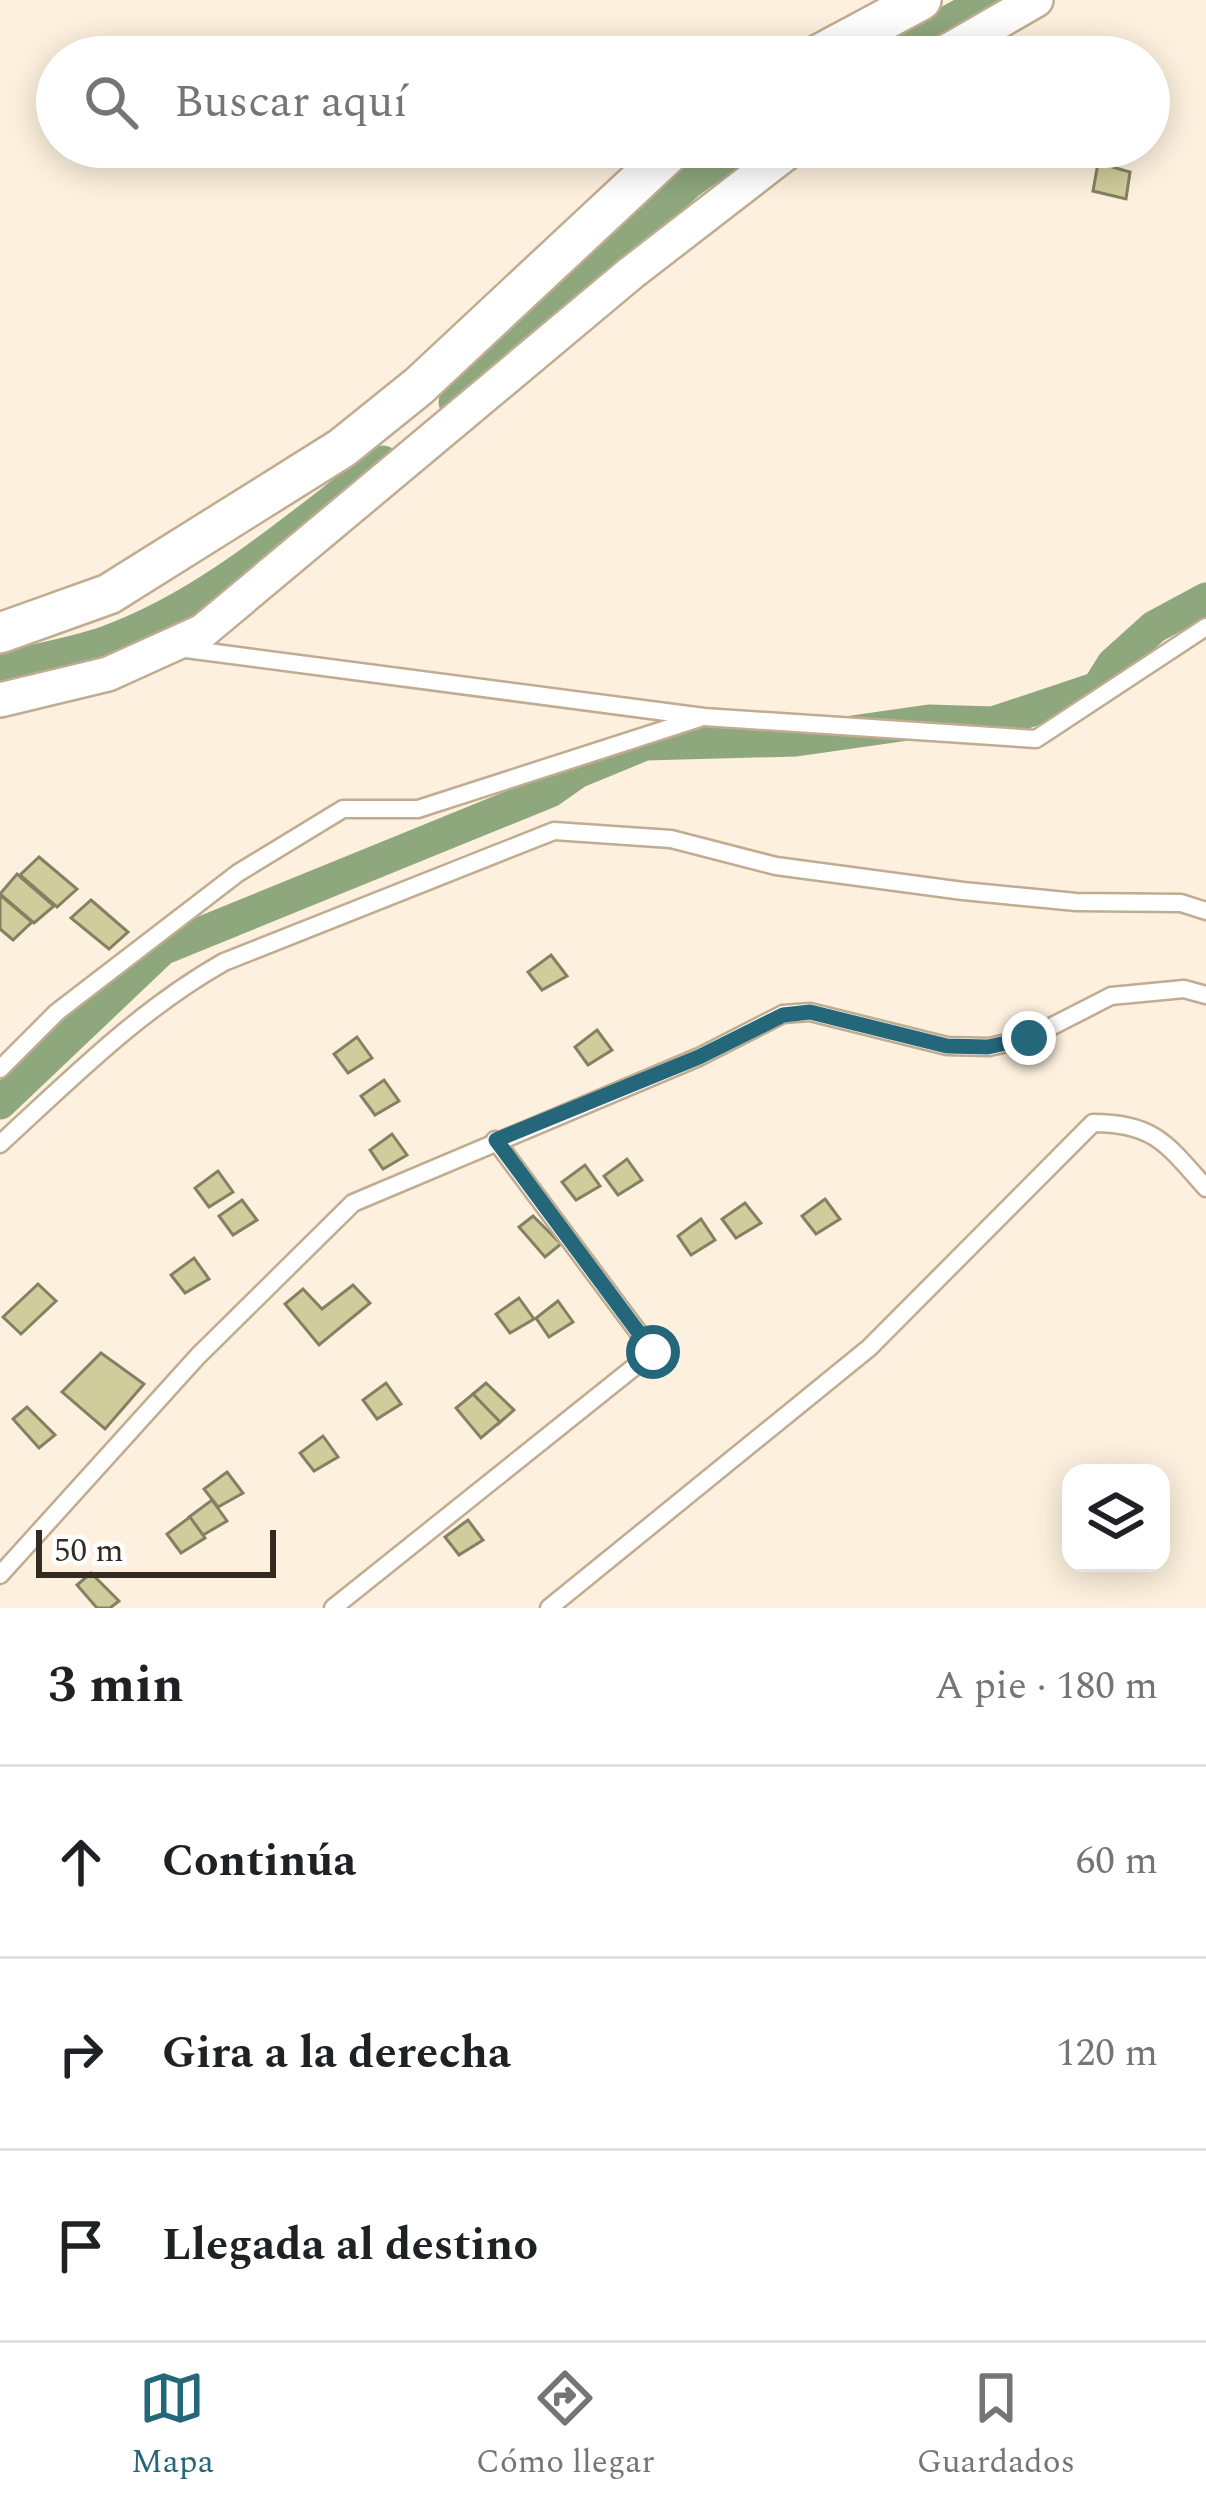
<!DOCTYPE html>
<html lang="es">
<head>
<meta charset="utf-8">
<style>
	body { margin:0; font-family:Spectral,serif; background:#f2f2f2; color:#202124 }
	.controls { position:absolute; right:36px; bottom:36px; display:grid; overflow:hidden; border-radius:24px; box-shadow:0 6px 30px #0003 }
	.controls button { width:108px; height:108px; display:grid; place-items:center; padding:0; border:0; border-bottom:3px solid #e0e0e0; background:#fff; color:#202124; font:60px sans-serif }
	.scale { position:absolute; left:36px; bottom:30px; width:240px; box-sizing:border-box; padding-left:12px; border:6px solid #342c21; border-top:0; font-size:33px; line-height:42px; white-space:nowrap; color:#342c21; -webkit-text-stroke:9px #fff; paint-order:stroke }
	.stop { position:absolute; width:36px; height:36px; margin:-27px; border:9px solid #25677a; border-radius:50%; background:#fff }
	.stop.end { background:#25677a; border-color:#fff; box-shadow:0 3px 12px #0008 }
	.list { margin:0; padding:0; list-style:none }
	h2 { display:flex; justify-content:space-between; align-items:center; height:156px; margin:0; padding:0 48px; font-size:51px }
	h2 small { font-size:39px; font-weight:400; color:#757577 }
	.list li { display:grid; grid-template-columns:78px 1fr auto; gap:36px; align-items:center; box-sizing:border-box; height:192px; padding:0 48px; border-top:3px solid #e0e0e0 }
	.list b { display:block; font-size:45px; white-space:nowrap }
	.list em { font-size:39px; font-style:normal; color:#757577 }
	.icon { flex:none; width:66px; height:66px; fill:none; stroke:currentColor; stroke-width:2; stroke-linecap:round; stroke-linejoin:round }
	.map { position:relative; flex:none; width:1206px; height:1608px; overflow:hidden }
	.search { position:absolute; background:#fff; box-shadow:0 6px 30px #0003; left:36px; right:36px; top:36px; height:132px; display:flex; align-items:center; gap:30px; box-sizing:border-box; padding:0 42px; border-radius:66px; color:#757577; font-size:45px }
	.sheet { height:732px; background:#fff }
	nav { display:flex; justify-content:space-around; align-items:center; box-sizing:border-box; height:168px; border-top:3px solid #e0e0e0; background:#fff; font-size:33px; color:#757577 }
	nav a { display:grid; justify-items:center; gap:6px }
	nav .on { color:#25677a }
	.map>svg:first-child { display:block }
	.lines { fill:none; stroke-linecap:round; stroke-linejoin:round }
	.canal { stroke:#8ea77d; stroke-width:33 }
	.building { fill:#d0cc9b; stroke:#848162; stroke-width:3 }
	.service-casing { stroke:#c0ac90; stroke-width:21 }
	.minor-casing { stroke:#c0ac90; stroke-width:38 }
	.tertiary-casing { stroke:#c0ac90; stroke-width:44 }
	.service { stroke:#fff; stroke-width:16 }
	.minor { stroke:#fff; stroke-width:33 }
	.tertiary { stroke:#fff; stroke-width:39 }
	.route { stroke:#25677a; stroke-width:15 }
</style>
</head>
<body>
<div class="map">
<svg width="1206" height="1608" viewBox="0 0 1206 1608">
	<rect width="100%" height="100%" fill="#fdf0de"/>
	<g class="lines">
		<g class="canal">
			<path d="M885 57 988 0"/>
			<path d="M455 402 688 183 739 147"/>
			<path d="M0 669C35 660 73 654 107 642 210 605 296 527 383 462"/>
			<path d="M0 1103 162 949 550 791 577 772 645 744 796 740 929 721 993 723 1098 688 1113 664 1154 627 1206 599"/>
		</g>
	</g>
	<g class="building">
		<path d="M1098 163 1130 172 1126 199 1093 191Z"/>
		<path d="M39 857 77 889 57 907 20 875Z"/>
		<path d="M17 874 54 906 34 923 0 894Z"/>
		<path d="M0 895 32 922 13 940 0 929Z"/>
		<path d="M91 900 128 932 109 949 71 918Z"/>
		<path d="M551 955 567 976 542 990 528 972Z"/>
		<path d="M597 1030 612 1050 588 1065 575 1047Z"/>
		<path d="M357 1037 372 1058 348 1073 334 1054Z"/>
		<path d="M384 1080 399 1101 375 1115 361 1096Z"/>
		<path d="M392 1134 407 1155 383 1169 370 1150Z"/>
		<path d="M627 1159 642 1180 618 1195 604 1176Z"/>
		<path d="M585 1165 600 1186 576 1200 562 1182Z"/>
		<path d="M218 1171 233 1192 209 1207 195 1188Z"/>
		<path d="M825 1199 840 1219 816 1234 802 1216Z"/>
		<path d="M242 1200 257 1220 233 1235 219 1216Z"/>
		<path d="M745 1203 761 1223 736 1238 722 1219Z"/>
		<path d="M533 1216 561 1244 545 1257 519 1227Z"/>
		<path d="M701 1219 715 1240 691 1255 678 1236Z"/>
		<path d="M194 1258 209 1279 185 1293 171 1275Z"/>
		<path d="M38 1284 56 1301 21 1334 3 1317Z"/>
		<path d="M353 1285 370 1303 319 1345 285 1304 303 1289 322 1309Z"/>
		<path d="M519 1298 534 1319 510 1333 496 1314Z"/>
		<path d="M558 1301 573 1322 549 1337 536 1318Z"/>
		<path d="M101 1353 144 1384 105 1429 62 1392Z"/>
		<path d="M386 1383 401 1404 377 1419 363 1400Z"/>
		<path d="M486 1383 514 1410 498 1424 473 1394Z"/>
		<path d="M473 1394 500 1422 481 1438 456 1408Z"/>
		<path d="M27 1407 55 1435 39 1448 13 1419Z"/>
		<path d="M323 1436 338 1457 314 1471 300 1453Z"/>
		<path d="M227 1472 243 1493 218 1507 204 1489Z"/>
		<path d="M212 1500 227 1521 203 1535 189 1517Z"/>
		<path d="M190 1517 205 1538 181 1553 167 1534Z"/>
		<path d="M468 1520 483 1540 459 1555 445 1537Z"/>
		<path d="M91 1573 119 1601 110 1608H97L77 1585Z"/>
	</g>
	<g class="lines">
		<defs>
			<g id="service">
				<path d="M178 648 704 717 1036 739 1206 627"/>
				<path d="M0 1069 57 1012 238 873 343 809H418L700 718"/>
				<path d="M0 1144C71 1079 139 1010 224 962L554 831 671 839 776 866 963 891 1076 902 1181 903 1206 911"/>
				<path d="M0 1575 198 1356 353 1203 699 1057 783 1014 810 1012 947 1046 989 1047 1029 1038 1111 996 1184 989 1206 995"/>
				<path d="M333 1608 653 1352 495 1140"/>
				<path d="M549 1608 869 1348 1093 1123C1154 1123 1167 1144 1206 1188"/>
			</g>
			<g id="minor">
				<path d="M937 57 1036 0"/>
				<path d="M0 700 108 674 203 631 631 273 794 147"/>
			</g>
			<g id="tertiary">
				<path d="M815 57 921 0"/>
				<path d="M0 633 109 594 342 448 419 386 675 147"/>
			</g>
		</defs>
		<use href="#service" class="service-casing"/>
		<use href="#minor" class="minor-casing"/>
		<use href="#tertiary" class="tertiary-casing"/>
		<use href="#service" class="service"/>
		<use href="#minor" class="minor"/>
		<use href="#tertiary" class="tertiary"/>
	</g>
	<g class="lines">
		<path class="route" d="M653 1352 496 1140 699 1057 783 1015 810 1012 947 1046 988 1047 1029 1038"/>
	</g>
</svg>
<div class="controls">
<button><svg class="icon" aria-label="layers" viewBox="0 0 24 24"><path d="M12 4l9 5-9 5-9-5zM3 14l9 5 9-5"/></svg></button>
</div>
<div class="scale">50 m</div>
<div class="stop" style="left:653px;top:1352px"></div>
<div class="stop end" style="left:1029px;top:1038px"></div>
<div class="search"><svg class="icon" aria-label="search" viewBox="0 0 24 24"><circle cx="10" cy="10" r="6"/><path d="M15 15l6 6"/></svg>Buscar aquí</div>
</div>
<section class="sheet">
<h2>3 min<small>A pie · 180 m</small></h2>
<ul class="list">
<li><svg class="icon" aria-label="ahead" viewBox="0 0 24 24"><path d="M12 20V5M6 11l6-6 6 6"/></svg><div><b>Continúa</b></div><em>60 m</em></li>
<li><svg class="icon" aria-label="right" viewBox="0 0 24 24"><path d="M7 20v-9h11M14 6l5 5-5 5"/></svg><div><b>Gira a la derecha</b></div><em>120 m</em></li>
<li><svg class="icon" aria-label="arrive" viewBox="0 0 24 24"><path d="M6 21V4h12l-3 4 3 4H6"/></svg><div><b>Llegada al destino</b></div></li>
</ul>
</section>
<nav>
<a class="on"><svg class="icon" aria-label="map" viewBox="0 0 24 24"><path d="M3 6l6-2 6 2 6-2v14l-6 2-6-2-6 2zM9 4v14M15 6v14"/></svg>Mapa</a>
<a><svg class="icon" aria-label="directions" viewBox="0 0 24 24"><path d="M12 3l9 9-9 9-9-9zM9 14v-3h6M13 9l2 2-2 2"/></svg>Cómo llegar</a>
<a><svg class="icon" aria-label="saved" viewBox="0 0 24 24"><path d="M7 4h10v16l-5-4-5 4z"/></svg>Guardados</a>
</nav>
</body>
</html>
